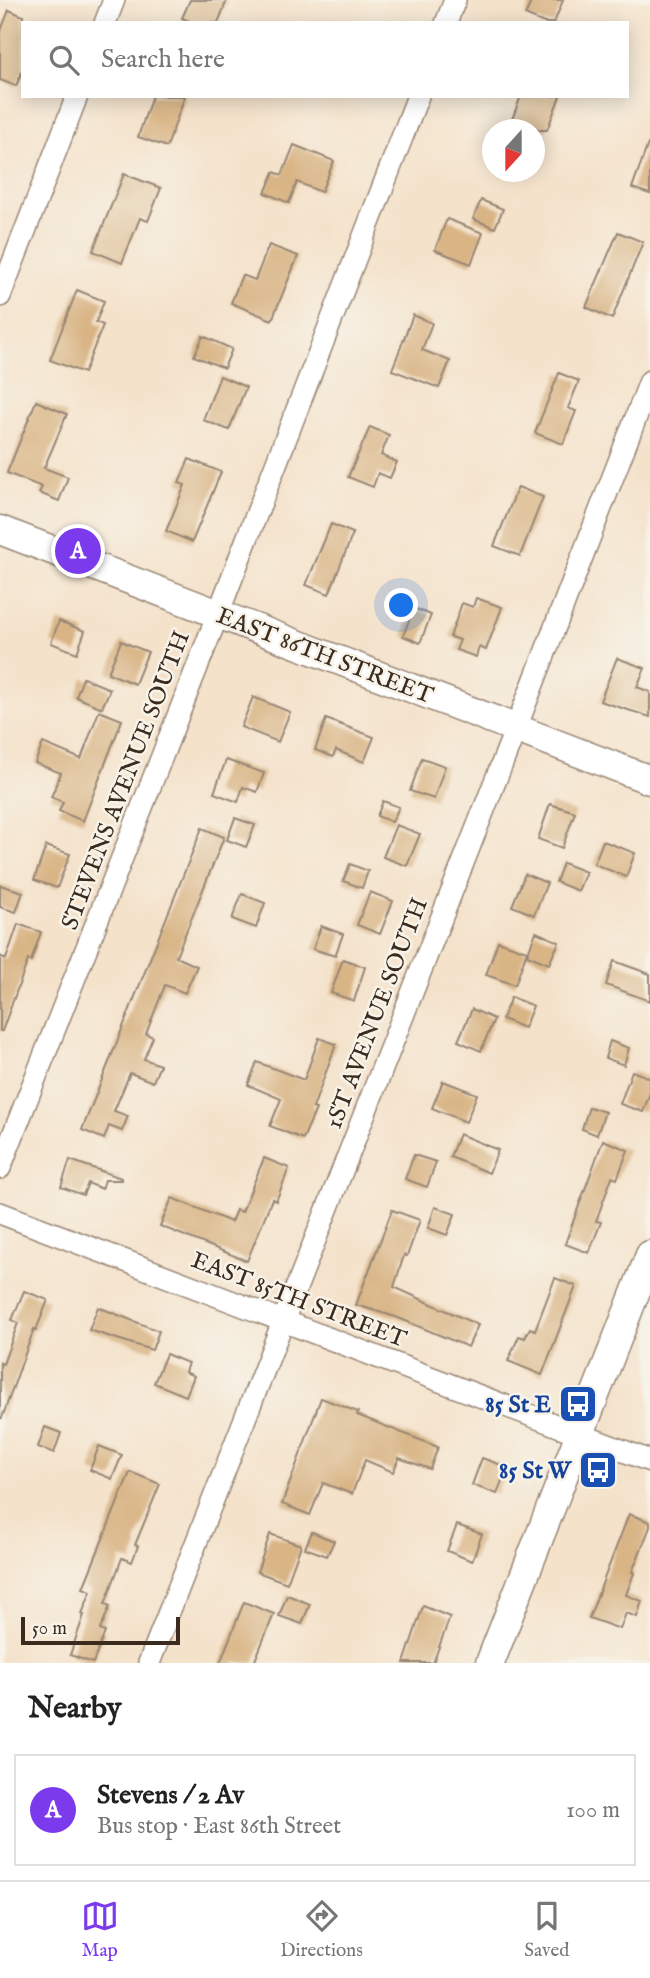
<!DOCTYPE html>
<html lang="en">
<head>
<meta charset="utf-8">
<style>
	body { margin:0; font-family:"IM FELL English",serif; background:#f2f2f2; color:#222 }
	.compass { position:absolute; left:482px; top:119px; width:63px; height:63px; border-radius:50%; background:#fff; box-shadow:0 4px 18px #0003; rotate:201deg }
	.scale { position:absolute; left:21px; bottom:18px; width:159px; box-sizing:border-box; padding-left:7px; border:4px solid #3b2a1e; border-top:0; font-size:19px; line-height:24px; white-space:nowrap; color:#3b2a1e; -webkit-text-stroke:5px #f7f3e8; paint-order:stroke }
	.you { position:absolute; left:402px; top:606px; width:24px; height:24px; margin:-18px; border:5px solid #fff; border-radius:50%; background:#1a73e8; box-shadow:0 0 0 10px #1a73e833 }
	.badge { display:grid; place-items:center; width:46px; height:46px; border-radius:50%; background:#7c3aed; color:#fff; font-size:23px; font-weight:700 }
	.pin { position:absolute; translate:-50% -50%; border:4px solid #fff; box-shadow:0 2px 7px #0006 }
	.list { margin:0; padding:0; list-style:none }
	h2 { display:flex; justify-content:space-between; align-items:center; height:91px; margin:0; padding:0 28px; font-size:30px }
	h2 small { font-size:23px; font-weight:400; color:#767676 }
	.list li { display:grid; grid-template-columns:46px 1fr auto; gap:21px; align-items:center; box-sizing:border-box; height:112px; margin:0 14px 14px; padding:0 14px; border:2px solid #e0e0e0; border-radius:0px }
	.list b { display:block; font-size:26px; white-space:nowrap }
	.list p { margin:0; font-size:23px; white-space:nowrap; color:#767676 }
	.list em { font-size:23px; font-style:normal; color:#767676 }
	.icon { flex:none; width:38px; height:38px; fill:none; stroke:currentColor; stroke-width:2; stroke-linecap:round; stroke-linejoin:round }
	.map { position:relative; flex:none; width:650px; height:1663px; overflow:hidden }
	.search { position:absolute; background:#fff; box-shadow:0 4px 18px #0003; left:21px; right:21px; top:21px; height:77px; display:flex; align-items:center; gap:18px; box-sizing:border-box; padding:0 24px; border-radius:0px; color:#767676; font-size:26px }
	.sheet { height:217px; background:#fff }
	nav { display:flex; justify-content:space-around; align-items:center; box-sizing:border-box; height:98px; border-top:2px solid #e0e0e0; background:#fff; font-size:19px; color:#767676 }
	nav a { display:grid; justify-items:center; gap:4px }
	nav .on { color:#7c3aed }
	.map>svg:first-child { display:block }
	.building { fill:#d9b586 }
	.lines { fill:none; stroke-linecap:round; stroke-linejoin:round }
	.street-casing { stroke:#988674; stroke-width:24 }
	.secondary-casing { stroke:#988674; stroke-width:31 }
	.street { stroke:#fff; stroke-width:21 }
	.secondary { stroke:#fff; stroke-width:28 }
	.labels { text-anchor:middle; stroke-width:5; stroke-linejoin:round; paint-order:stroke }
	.street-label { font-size:24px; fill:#3b2a1e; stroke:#f7f3e8 }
	.transit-label { font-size:24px; font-weight:bold; fill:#164399; stroke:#f7f3e8; text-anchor:end }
</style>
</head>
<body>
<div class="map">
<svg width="650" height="1663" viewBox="0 0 650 1663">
	<rect width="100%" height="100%" fill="#f7f3e8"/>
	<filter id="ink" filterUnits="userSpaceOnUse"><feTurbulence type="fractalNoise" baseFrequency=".0143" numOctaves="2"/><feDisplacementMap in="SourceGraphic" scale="14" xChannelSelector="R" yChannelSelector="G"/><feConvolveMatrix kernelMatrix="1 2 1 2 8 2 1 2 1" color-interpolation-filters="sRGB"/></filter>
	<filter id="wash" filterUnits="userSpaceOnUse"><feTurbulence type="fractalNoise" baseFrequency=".00686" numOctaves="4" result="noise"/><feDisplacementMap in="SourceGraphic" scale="28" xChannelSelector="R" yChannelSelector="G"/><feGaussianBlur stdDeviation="1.57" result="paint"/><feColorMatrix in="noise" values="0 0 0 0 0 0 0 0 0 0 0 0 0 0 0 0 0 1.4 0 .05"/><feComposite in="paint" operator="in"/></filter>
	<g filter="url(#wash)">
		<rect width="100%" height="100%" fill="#f4e2cb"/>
		<g id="blocks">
			<g class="building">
				<path d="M190 0H227L218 23H193L182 18Z"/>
				<path d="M532 0H563L554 23H544L525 15Z"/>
				<path d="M9 10 23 16V69L16 86 0 80V33Z"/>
				<path d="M152 96H185L167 147 138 137Z"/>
				<path d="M521 96H560L547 130H508Z"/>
				<path d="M648 144H650V194L632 188Z"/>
				<path d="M294 145 334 161 321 192 297 182 289 203 265 193 274 172 282 175Z"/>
				<path d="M124 174 161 188 148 221 140 218 122 263 93 251Z"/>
				<path d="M481 200 503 209 495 228 473 219Z"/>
				<path d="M447 219 483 233 471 264 435 250Z"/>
				<path d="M618 232 643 242 612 319 586 307Z"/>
				<path d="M269 245 298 256 272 320 231 303 242 275 255 280Z"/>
				<path d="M77 290 104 301 96 322 103 325 84 373 50 360Z"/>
				<path d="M413 315 432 323 422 350 450 361 439 388 392 370Z"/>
				<path d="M203 336 232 349 224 368 194 356Z"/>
				<path d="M559 373 579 381 568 408 576 411 563 444 535 433Z"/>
				<path d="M220 376 246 387 229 430 203 420Z"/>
				<path d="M36 401 67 414 44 468 68 477 59 501 39 493 42 487 7 473Z"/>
				<path d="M370 427 389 435 381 455 397 462 390 478 378 473 373 487 348 477Z"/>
				<path d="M189 459 221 472 192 542 166 531 185 485 179 483Z"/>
				<path d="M518 487 543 497 520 556 494 546Z"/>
				<path d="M331 524 353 533 329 594 306 585Z"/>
				<path d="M476 598 502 607 486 650 479 647 476 657 456 650 460 640 450 637 462 603 473 607Z"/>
				<path d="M414 608 431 615 420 643 403 636Z"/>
				<path d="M59 621 85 631 77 653 51 643Z"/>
				<path d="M121 641 148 652 135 684 108 673Z"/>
				<path d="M617 658 645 668 637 687 650 692V717L600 701Z"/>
				<path d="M83 678 110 689 102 708 76 697Z"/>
				<path d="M253 697 290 712 278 742 241 727Z"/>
				<path d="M99 711 122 720 83 821 59 811 63 802 51 797 61 773 35 763 43 743 81 759Z"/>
				<path d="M326 719 374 737 364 762 336 750 333 757 315 750Z"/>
				<path d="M422 758 445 766 434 799 410 791Z"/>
				<path d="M226 760 264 773 257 792 243 787 238 802 214 793Z"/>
				<path d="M383 801 399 807 392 822 377 816Z"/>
				<path d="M550 804 575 812 562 848 538 839Z"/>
				<path d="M235 818 255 825 246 847 227 840Z"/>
				<path d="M396 825 420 834 407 866 383 857Z"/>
				<path d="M202 828 224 837 176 957 197 966 185 993 165 985 146 1034 153 1037 144 1059 160 1065 153 1082 130 1073 114 1111 128 1116 122 1131 109 1126 104 1139 82 1130Z"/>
				<path d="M603 841 635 853 626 877 594 864Z"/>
				<path d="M46 846 70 854 57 888 34 880Z"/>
				<path d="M563 863 586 872 578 891 556 882Z"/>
				<path d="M350 864 368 871 362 888 343 881Z"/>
				<path d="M525 874 547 883 534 915 512 906Z"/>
				<path d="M0 885 23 892 16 912 0 907Z"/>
				<path d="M370 892 393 901 380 934 357 925Z"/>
				<path d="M242 894 265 903 256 928 232 919Z"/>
				<path d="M18 924 41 932 31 961 28 960 2 1031H0V956L6 959Z"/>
				<path d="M321 926 343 934 335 956 313 949Z"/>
				<path d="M536 932 559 942 549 964 527 955Z"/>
				<path d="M498 941 527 951 515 985 486 975Z"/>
				<path d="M343 959 365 967 354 1001 331 993Z"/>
				<path d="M614 961 650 974V1001L606 985Z"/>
				<path d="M511 997 533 1006 524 1028 502 1019Z"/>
				<path d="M472 1009 494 1019 481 1051 458 1041Z"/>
				<path d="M319 1038 336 1044 313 1108 316 1109 303 1139 270 1126 281 1099 248 1085 257 1062 304 1080Z"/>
				<path d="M610 1041 629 1048 624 1065 605 1058Z"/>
				<path d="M632 1071 650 1078V1093L643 1112 620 1104Z"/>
				<path d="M443 1081 477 1094 466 1122 432 1108Z"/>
				<path d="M589 1107 605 1112 597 1135 582 1129Z"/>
				<path d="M459 1134 498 1150 489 1173 450 1157Z"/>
				<path d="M603 1140 628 1150 617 1179 612 1177 596 1221 601 1222 589 1253 565 1244Z"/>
				<path d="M414 1155 436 1162 427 1187 405 1179Z"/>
				<path d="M264 1158 289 1168 276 1201 272 1199 247 1261 160 1226 172 1198 231 1222 236 1210 242 1212Z"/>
				<path d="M70 1160 121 1178V1180H105L102 1189 88 1183 83 1195 61 1187Z"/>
				<path d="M435 1207 455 1214 447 1235 428 1228Z"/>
				<path d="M392 1210 420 1220 407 1256 404 1255 394 1287 478 1325 468 1347 396 1317 356 1305Z"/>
				<path d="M555 1278 576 1286 542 1375 508 1361 519 1336 525 1338 530 1328 535 1330Z"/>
				<path d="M24 1291 48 1300 36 1330 34 1329 2 1418H0V1363L3 1364 18 1323 12 1320Z"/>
				<path d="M98 1307 159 1331 152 1350 89 1330Z"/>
				<path d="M166 1354 188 1363 185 1372 194 1376 186 1396 154 1383Z"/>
				<path d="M321 1398 358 1412 357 1415 438 1447 430 1469 399 1458 393 1472 365 1460 352 1494 323 1483 310 1515 282 1504Z"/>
				<path d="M45 1427 61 1433 54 1453 38 1447Z"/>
				<path d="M99 1446 122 1455 112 1479 90 1470Z"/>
				<path d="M482 1458 507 1467 497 1494 472 1485Z"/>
				<path d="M130 1472 160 1484 135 1545 138 1546 132 1562 122 1558 105 1604 110 1606 100 1630 105 1632 93 1663 70 1655 84 1615 82 1614 91 1591 83 1588Z"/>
				<path d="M629 1514 650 1522V1527L632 1572 634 1573 626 1595 642 1601 637 1617 626 1613 620 1629 589 1618Z"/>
				<path d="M457 1525 482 1534 472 1561 447 1551Z"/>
				<path d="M312 1532 334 1541 327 1556 305 1548Z"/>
				<path d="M270 1534 301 1545 287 1583 257 1572Z"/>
				<path d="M287 1595 310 1604 302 1624 279 1616Z"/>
				<path d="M244 1602 274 1614 254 1663H220Z"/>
				<path d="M423 1606 450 1617 433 1663H404Z"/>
			</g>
		</g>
	</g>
	<g filter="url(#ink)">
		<use href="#blocks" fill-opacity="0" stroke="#988674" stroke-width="2"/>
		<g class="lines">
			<defs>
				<g id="street">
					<path d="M105 23 114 0"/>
					<path d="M446 23 455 0"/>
					<path d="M0 296 77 96"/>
					<path d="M0 1168 218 614 418 96"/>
					<path d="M0 1213 650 1461"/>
					<path d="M149 1663 516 728 650 381"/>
				</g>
				<g id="secondary">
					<path d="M0 530 650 780"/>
					<path d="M490 1663 650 1255"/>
				</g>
			</defs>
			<use href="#street" class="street-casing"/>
			<use href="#secondary" class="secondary-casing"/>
			<use href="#street" class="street"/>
			<use href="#secondary" class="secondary"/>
		</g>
	</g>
	<defs>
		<symbol id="bus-square" viewBox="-11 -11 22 22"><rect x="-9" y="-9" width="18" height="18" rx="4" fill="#1a4fb4" stroke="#f7f3e8"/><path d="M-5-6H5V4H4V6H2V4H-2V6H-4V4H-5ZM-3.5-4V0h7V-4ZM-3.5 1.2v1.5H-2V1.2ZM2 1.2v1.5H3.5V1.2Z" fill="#fff"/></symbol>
	</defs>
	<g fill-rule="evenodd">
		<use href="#bus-square" x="556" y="1382" width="44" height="44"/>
		<use href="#bus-square" x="576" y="1448" width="44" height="44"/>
	</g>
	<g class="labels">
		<g class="street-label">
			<text transform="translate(325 655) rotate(21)" y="8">EAST 86TH STREET</text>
			<text transform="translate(125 780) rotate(-69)" y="8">STEVENS AVENUE SOUTH</text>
			<text transform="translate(376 1013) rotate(-69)" y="8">1ST AVENUE SOUTH</text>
			<text transform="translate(299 1299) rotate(21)" y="8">EAST 85TH STREET</text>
		</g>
		<g class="transit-label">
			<text x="551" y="1412">85 St E</text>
			<text x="571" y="1478">85 St W</text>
		</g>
	</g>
</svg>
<svg class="compass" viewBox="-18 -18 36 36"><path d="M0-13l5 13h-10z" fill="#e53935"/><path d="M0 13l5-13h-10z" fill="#767676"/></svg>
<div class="scale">50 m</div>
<div class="you"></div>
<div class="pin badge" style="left:78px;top:551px">A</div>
<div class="search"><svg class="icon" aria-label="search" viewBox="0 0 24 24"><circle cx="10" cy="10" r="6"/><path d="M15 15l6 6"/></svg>Search here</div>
</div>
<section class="sheet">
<h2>Nearby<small></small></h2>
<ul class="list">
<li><span class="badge">A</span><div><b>Stevens / 2 Av</b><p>Bus stop · East 86th Street</p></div><em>100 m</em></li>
</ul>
</section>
<nav>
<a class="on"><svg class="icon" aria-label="map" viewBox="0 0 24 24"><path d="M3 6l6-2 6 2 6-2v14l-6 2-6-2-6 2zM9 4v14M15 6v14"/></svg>Map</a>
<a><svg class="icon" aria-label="directions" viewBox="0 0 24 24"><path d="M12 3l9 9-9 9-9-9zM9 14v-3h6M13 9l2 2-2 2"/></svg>Directions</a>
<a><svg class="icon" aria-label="saved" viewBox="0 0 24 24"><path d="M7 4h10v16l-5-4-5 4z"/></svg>Saved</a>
</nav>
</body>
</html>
